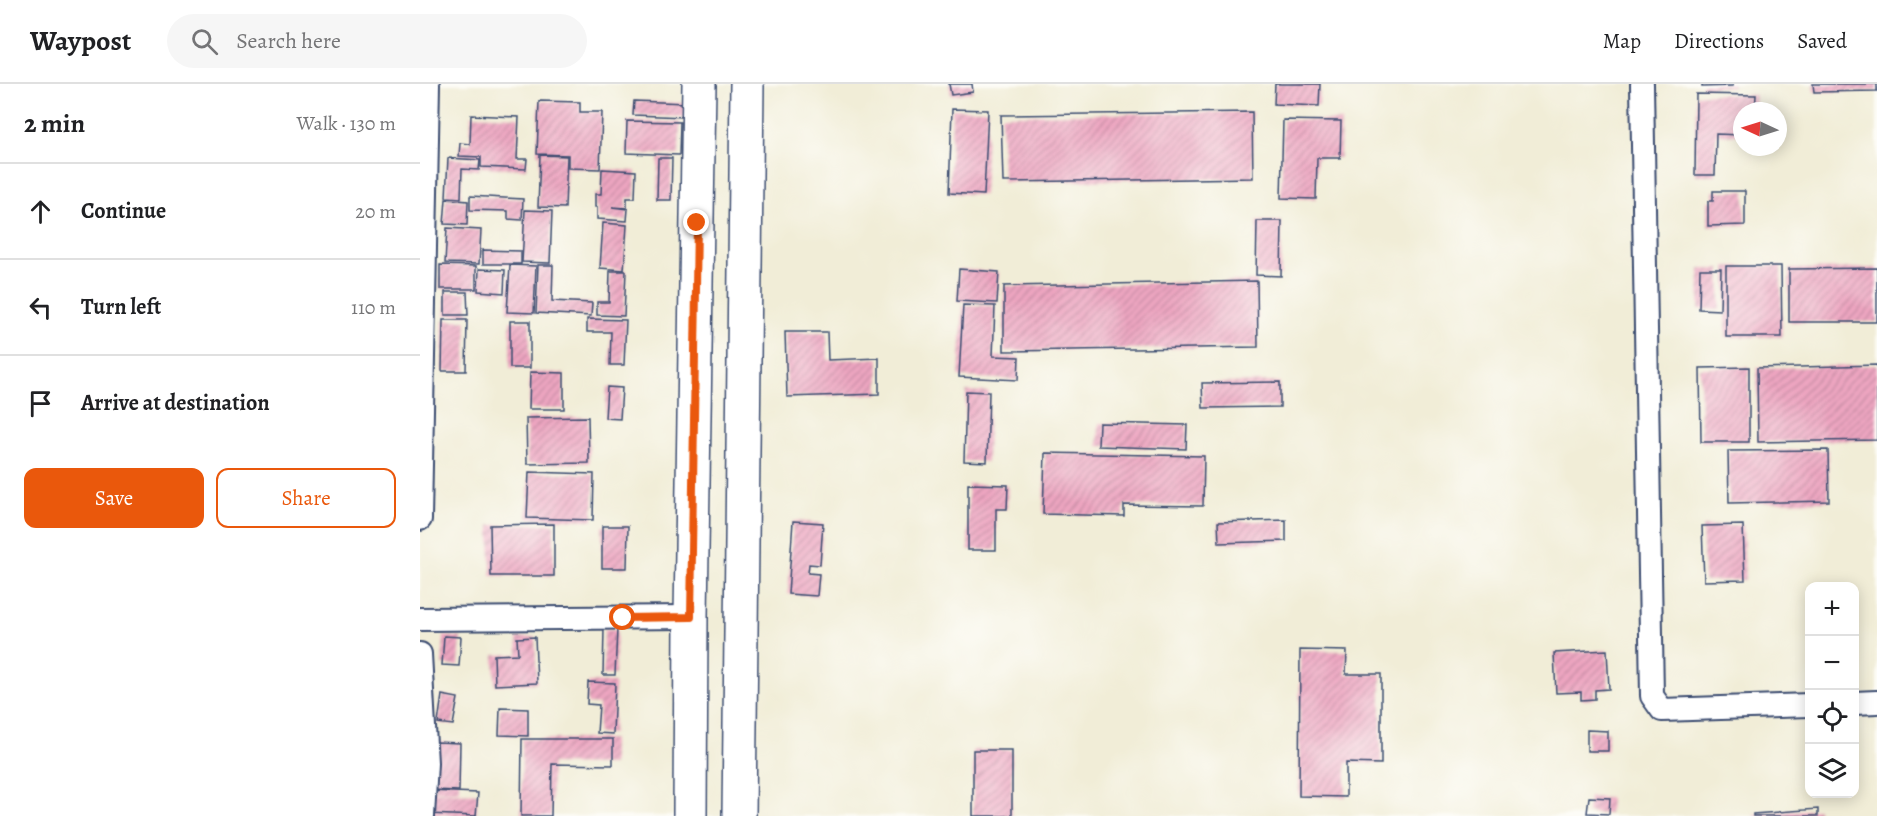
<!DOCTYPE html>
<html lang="en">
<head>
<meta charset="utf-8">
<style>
	body { margin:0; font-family:Alegreya,serif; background:#f6f6f6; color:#202124 }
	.controls { position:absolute; right:18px; bottom:18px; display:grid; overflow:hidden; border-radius:12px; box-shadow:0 3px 15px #0003 }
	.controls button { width:54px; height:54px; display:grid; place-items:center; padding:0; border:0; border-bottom:2px solid #e0e0e0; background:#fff; color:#202124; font:30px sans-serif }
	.compass { position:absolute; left:1313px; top:18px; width:54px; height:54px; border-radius:50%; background:#fff; box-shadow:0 3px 15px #0003; rotate:274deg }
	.stop { position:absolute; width:18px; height:18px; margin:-14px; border:4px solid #ea580c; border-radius:50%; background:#fff }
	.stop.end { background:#ea580c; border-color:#fff; box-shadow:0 2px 6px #0008 }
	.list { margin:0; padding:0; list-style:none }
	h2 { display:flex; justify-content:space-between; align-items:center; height:78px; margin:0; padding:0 24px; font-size:26px }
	h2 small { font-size:20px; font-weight:400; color:#757577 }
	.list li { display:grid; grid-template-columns:39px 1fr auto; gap:18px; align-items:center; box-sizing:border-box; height:96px; padding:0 24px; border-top:2px solid #e0e0e0 }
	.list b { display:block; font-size:22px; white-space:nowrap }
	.list em { font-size:20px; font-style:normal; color:#757577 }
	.actions { display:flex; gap:12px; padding:18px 24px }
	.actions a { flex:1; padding:14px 0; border:2px solid #ea580c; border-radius:12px; text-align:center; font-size:21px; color:#ea580c }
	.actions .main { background:#ea580c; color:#fff }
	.icon { flex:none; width:33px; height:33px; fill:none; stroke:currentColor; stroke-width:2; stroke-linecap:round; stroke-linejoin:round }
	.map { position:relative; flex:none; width:1457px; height:732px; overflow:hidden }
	header { display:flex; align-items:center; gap:36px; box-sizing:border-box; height:84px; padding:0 30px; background:#fff; border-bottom:2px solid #e0e0e0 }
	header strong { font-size:28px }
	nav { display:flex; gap:33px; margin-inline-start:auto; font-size:21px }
	.search { width:420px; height:54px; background:#f6f6f6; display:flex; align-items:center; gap:15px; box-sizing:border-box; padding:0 21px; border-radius:33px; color:#757577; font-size:22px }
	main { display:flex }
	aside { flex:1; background:#fff }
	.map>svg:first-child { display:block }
	.building { fill:url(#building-hatch) }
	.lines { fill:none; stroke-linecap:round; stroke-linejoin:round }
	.street-casing { stroke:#3b4c70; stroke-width:26 }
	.secondary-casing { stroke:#3b4c70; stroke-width:36 }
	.street { stroke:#fff; stroke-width:22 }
	.secondary { stroke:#fff; stroke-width:33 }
	.route { stroke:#ea580c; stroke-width:8 }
</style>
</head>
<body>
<header>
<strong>Waypost</strong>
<div class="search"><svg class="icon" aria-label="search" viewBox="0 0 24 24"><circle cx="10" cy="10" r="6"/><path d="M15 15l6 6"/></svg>Search here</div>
<nav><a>Map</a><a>Directions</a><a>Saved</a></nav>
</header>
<main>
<aside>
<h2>2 min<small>Walk · 130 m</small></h2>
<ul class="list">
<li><svg class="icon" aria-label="ahead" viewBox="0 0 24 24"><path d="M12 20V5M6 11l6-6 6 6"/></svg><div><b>Continue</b></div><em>20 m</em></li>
<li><svg class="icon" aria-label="left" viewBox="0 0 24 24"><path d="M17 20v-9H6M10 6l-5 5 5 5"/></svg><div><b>Turn left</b></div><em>110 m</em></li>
<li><svg class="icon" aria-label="arrive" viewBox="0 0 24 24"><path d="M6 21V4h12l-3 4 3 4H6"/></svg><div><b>Arrive at destination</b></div></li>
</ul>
<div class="actions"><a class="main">Save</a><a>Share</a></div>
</aside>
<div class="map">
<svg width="1457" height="732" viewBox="0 0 1457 732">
	<defs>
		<pattern id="building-hatch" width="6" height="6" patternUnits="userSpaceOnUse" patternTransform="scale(1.5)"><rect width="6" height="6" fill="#eea6c1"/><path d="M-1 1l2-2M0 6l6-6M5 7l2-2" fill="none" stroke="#c088a0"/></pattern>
	</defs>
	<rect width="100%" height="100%" fill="#fdfcf7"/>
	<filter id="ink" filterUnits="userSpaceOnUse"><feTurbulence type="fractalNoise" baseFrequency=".0167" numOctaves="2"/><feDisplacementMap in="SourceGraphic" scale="12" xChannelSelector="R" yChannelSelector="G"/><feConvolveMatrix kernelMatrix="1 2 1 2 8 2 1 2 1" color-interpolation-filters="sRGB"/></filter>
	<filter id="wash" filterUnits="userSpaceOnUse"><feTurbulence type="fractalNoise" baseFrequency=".008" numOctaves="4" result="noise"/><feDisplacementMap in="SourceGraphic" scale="24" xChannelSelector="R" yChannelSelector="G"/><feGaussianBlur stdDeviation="1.35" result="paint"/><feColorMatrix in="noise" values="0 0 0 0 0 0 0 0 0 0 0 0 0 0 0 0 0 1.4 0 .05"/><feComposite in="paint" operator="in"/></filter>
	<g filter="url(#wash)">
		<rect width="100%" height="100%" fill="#f1edd7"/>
		<g id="blocks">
			<g class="building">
				<path d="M529 0H552L553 8 531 11Z"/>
				<path d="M855 0H900L899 22 854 20Z"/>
				<path d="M1282 0H1313V2L1282 3Z"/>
				<path d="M1393 0H1457V7L1394 8Z"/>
				<path d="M1276 10 1336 11 1335 27H1322V51L1296 50 1295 91H1275Z"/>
				<path d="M119 17 160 18V28H182L180 85 148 84V71L117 70Z"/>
				<path d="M214 17 266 19 265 33 213 31Z"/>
				<path d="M532 25 568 26 564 111 529 109Z"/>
				<path d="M832 28 833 94 583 98 581 31Z"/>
				<path d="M51 31 99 33 97 75H107L106 85 61 83V73L39 72 40 59 50 60Z"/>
				<path d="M863 36 921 37 920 74H897L896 115 861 114Z"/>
				<path d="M207 37 260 38 259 71 206 69Z"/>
				<path d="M120 71 147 72 145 124 118 123Z"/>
				<path d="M28 74 60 76 59 86 42 85 41 114 26 113Z"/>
				<path d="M238 74H252L251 116H237Z"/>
				<path d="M182 85 216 87 215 114H207V124L192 123 208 125 207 137 177 135V123H175V110H181Z"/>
				<path d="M1293 107H1325V141L1288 142V117H1293Z"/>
				<path d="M50 112 103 115 102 136 88 135V127L50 126Z"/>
				<path d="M26 115 48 117 47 141 24 140Z"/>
				<path d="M105 126 132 127 130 179 102 178Z"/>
				<path d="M837 137H862L861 192 836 191Z"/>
				<path d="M183 139 207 141 204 186 180 184Z"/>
				<path d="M27 144 61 146 59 180 25 179Z"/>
				<path d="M63 166 101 167V180H63Z"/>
				<path d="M20 181 56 182V205H20Z"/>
				<path d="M90 181 116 182 114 229 87 228Z"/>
				<path d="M118 181H133L132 217 172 219 171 232 116 229Z"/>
				<path d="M1306 182H1361L1362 253H1306Z"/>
				<path d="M1457 184V238H1369V185Z"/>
				<path d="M59 185 85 186 84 209 58 207Z"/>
				<path d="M539 185 579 188 577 219 537 217Z"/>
				<path d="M1280 185H1301L1300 226 1279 225Z"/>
				<path d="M190 187H206L204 232 177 231V218H189Z"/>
				<path d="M837 197 838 263 584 267V202Z"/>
				<path d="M25 208H47L48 231H25Z"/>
				<path d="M543 221 575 222 573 272 599 273 598 296 539 293Z"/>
				<path d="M167 235 206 236 204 281H190L191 248H167Z"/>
				<path d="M23 236H47L46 287H22Z"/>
				<rect x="90" y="237" width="20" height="47"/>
				<path d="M365 248H407L408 276 459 274V310L367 313Z"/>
				<path d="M1457 281V356L1338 358 1337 284Z"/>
				<path d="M1329 283V358H1281L1280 284Z"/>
				<path d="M110 288 144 289V325H109Z"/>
				<path d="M860 298V323L783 324 782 299Z"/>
				<path d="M187 303 202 304 200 335 185 334Z"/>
				<path d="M546 307 569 308 567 378 544 377Z"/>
				<path d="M168 333 169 379 107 380 106 334Z"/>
				<path d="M679 339 767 341 766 365 678 362Z"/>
				<path d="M1408 366 1409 417 1309 419 1308 367Z"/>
				<path d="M625 369 784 372 783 422 704 421V432L623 430Z"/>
				<path d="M109 388 174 390 173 436 107 434Z"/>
				<path d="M548 400 588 401 587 425H576V466H548Z"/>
				<path d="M866 436V457L799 459 798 438Z"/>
				<path d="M373 437 403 439 400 481 389 480 388 489 399 490 397 512 368 510Z"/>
				<path d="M134 440V492H71L70 441Z"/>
				<path d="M1323 441 1325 496 1284 497 1282 442Z"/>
				<path d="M182 442H208L207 484H182Z"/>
				<path d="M184 545H197L195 591H183Z"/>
				<path d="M24 552 41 553 39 582 22 581Z"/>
				<path d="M115 553 117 599 75 601 74 571 98 570 97 554Z"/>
				<path d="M880 566 927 567 926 590H961V680L926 679V713L879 712Z"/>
				<path d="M1187 566 1189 605 1175 606V615L1161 616V608L1136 609 1134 569Z"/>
				<path d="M168 598 195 599 193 650 177 649 179 621 167 620Z"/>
				<path d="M22 611 38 614 33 641 18 639Z"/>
				<path d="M80 624 108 625V652L79 651Z"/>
				<path d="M1167 646 1188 647V667H1167Z"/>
				<path d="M102 655H193V681L132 680 131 732H101Z"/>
				<path d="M16 658 40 659 39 707 14 706Z"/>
				<rect x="553" y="666" width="39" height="66"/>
				<path d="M9 707 58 709 56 732 8 730Z"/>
				<path d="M1169 713 1190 714 1189 730 1167 729Z"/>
				<path d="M1398 725V732H1333V730Z"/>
			</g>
		</g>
	</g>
	<g filter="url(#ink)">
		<use href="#blocks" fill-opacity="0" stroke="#3b4c70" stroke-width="1.5"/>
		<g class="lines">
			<defs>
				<g id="street">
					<path d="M1222 0 1232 612 1242 626 1390 621"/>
					<path d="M0 435 8 0"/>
					<path d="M0 535 271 533"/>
					<path d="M0 570 6 679 3 732"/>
					<path d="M1434 619 1457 618"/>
				</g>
				<g id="secondary">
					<path d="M270 732 271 533 279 0"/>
					<path d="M319 732 327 0"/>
				</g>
			</defs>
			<use href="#street" class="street-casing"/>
			<use href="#secondary" class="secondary-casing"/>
			<use href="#street" class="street"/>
			<use href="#secondary" class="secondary"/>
		</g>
	</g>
	<g class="lines" filter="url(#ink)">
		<path class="route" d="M203 534 271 533 277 139"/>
	</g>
</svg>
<div class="controls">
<button>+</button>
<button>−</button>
<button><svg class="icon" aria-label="locate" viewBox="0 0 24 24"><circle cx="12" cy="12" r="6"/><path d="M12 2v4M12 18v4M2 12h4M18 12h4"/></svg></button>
<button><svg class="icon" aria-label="layers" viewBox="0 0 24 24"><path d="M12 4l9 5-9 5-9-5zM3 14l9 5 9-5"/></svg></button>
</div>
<svg class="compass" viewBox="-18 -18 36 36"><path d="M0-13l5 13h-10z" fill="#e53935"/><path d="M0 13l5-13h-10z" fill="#757577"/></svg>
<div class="stop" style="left:203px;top:534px"></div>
<div class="stop end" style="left:277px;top:139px"></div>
</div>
</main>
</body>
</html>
